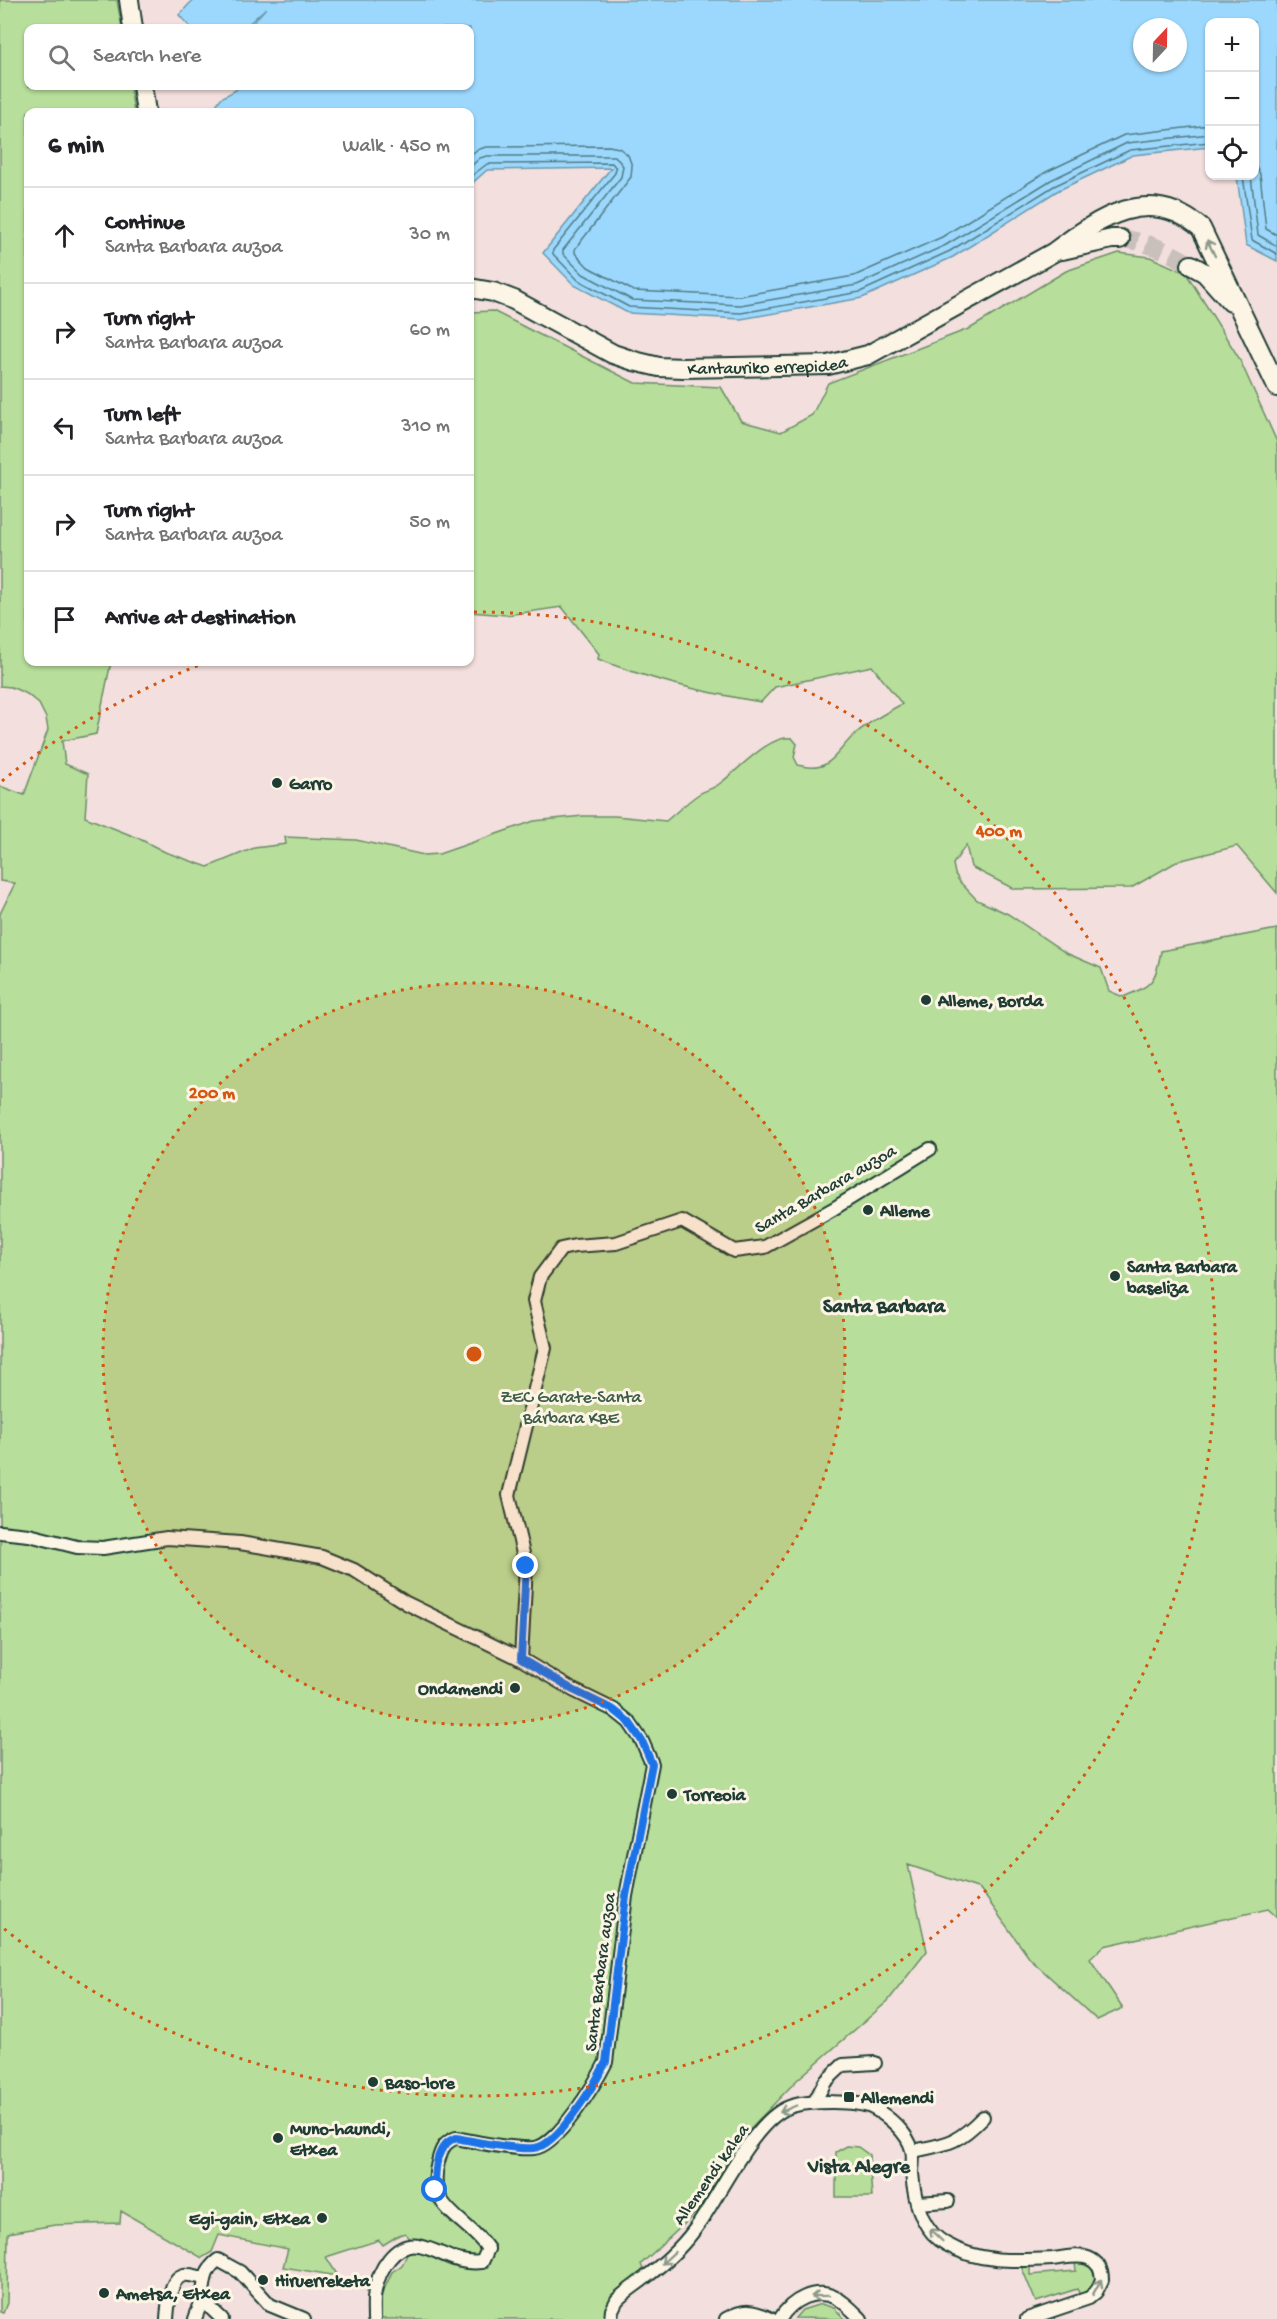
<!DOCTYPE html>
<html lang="en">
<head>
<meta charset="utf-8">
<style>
	body { margin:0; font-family:"Gochi Hand",sans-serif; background:#f6f6f6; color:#202124 }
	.controls { position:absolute; right:18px; top:18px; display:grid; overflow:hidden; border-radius:12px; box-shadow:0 2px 4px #0004 }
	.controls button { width:54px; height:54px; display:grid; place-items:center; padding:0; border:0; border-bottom:2px solid #e0e0e0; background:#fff; color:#202124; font:30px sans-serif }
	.compass { position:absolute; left:1133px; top:18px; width:54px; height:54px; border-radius:50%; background:#fff; box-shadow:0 2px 4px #0004; rotate:22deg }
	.stop { position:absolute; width:18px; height:18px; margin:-14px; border:4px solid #1a73e8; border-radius:50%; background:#fff }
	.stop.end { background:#1a73e8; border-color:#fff; box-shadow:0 2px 6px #0008 }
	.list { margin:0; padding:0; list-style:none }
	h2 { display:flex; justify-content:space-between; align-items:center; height:78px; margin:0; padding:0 24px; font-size:26px }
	h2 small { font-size:20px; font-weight:400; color:#757577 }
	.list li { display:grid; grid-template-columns:39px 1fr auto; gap:18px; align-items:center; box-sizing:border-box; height:96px; padding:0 24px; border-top:2px solid #e0e0e0 }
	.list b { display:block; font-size:22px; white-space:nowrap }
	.list p { margin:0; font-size:20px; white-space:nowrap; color:#757577 }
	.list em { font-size:20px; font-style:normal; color:#757577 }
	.icon { flex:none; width:33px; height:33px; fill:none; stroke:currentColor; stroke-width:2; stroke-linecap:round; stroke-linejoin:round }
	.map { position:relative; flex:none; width:1277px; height:2319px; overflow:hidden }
	.search { position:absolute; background:#fff; box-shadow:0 2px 4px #0004; left:24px; top:24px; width:450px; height:66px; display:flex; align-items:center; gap:15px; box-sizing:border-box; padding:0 21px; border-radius:12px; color:#757577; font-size:22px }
	.panel { position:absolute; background:#fff; box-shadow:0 2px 4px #0004; left:24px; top:108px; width:450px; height:558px; border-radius:12px }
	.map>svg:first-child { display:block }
	.green { fill:#b7de9a; stroke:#6b8e67; stroke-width:1.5 }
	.water { fill:#9cd8fd; stroke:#6a9aad; stroke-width:1.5; fill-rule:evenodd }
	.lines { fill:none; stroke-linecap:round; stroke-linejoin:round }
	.shore { stroke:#517b84; stroke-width:1.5 }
	.highway-tunnel { stroke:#c9bfbb; stroke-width:18; stroke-dasharray:18 9; stroke-linecap:butt }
	.minor-casing { stroke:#1f3d34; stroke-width:16 }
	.highway-casing { stroke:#1f3d34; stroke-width:22 }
	.minor { stroke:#fcf5e5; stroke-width:12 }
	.highway { stroke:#fcf5e5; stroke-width:18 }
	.oneway { stroke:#8e998c }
	.route { stroke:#1a73e8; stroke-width:8 }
	.ring { fill:none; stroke:#d45610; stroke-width:3; stroke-dasharray:3 6 }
	.poi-dot { fill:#1f3d34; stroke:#fcf5e5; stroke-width:2 }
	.labels { text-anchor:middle; stroke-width:6; stroke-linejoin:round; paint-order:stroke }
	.street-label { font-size:18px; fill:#1f3d34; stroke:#fcf5e5 }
	.poi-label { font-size:18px; font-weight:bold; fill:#1f3d34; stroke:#fcf5e5; text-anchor:start }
	.park-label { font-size:18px; fill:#3d5d48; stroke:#fcf5e5 }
	.neighbourhood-label { font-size:20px; font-weight:bold; fill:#1f3d34; stroke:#fcf5e5 }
	.centre { fill:#d45610; stroke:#fcf5e5; stroke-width:3 }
	.ring-label { font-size:18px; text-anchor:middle; font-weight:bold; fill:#d45610; stroke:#fcf5e5; stroke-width:6; stroke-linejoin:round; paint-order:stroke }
</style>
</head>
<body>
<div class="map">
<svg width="1277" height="2319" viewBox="0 0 1277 2319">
	<rect width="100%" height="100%" fill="#f3dfdd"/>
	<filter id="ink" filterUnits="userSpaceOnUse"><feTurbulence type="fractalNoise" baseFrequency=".0167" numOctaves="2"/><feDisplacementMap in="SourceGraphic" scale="12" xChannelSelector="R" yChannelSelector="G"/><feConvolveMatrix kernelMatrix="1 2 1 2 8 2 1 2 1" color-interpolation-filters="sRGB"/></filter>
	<g filter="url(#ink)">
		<g class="green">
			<path d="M0 0H117L122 28H28V86H130L134 112H28V662H111L96 734 62 741 65 764 88 774 85 817 138 838 165 852 208 867 254 848 286 844 285 837 356 840 424 855 439 854 534 821 583 816H615L666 821C677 812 687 802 699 794 705 790 713 789 719 784 738 771 768 735 792 738L797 744 794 757 798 765C831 775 836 751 855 734 868 723 887 712 902 704L872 666 775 687 761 702C706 693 650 680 598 659L599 654 562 607 507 615 470 612V312L493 311 635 383 721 387 741 421 781 432 812 415 828 383 971 328 1066 271 1119 253 1150 257 1186 273 1239 358 1277 442V893L1237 846 1178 861 1131 888 1014 889 971 867 966 845 953 864 955 874 960 882 977 900 1008 914 1066 953 1101 968 1109 991 1123 997C1152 985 1155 984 1161 951L1277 929V1917L1268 1909 1104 1946 1090 1959 1123 2008 1097 2020 1030 1959 980 1889 908 1865 927 1951 888 2001 798 2079 739 2140 721 2174 695 2214 641 2264 645 2274 608 2306 605 2319H381V2296L392 2272 402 2265 413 2242 405 2233 399 2235 383 2245 379 2240 326 2257 338 2276 283 2267 288 2249 219 2235 212 2252 202 2258 121 2211 120 2223 55 2225 8 2233 7 2303 3 2313 0 2312V914L15 883 0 881V786L24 795 48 730 46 718 39 704 27 694 11 687 0 686Z"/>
			<path d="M847 2146 858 2147 869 2155 872 2197H836V2152Z"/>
			<path d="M1075 2262H1082L1092 2268C1099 2282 1092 2288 1081 2297L1077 2289 1036 2302 1021 2266H1030V2275L1076 2271Z"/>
			<path d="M821 2304 834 2308 845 2319 795 2318 802 2310Z"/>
		</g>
		<path class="water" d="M193 0H1277V261L1246 245 1237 176H1254V22H1210L1209 147 1133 155 1057 191 953 257 862 298 741 319 628 313 574 285 543 253 611 168 487 170 470 185V112H211L221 98 236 90 237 86H470V28H248L266 8 244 28H191L179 15ZM1142 27H1178V63H1142Z"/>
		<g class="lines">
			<g class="shore">
				<path d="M470 155 477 150 486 147 609 146 619 148 628 155 632 166 631 177 575 249V253L588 267 634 291 739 296 854 276 942 237 1046 172 1124 135 1210 125"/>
				<path d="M1254 162 1260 174 1266 229 1277 235"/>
				<path d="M470 167 480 158 487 156H615L623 166 621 177 563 250V254L583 274 632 300 740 305 857 285 946 245 1051 180 1127 143 1210 134"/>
				<path d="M1243 176 1252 240 1277 254"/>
				<path d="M1251 176 1258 235 1277 246"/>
				<path d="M470 177 487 164 612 163 616 168 615 173 553 250V254L578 280 629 307 741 313 860 292 950 251 1054 186 1130 150 1210 142"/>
			</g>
			<path class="highway-tunnel" d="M1120 239C1145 240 1170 252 1191 265"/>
			<defs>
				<g id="minor">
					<path d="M0 1532 29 1535 77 1547 103 1548 167 1538 240 1543 322 1557 354 1570 406 1603 521 1659 573 1690 614 1710 629 1722 642 1741 652 1764 626 1896 606 2062C596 2082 557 2147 534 2148 514 2150 477 2142 456 2138 444 2142 441 2150 438 2162 425 2210 467 2217 488 2249L482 2262C454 2265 443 2251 419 2246 394 2242 379 2270 375 2291 373 2300 374 2310 374 2319"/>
					<path d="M521 1659 526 1566 509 1495 545 1348 534 1301 540 1277 561 1249 575 1246 616 1243 682 1221 734 1251 765 1247 833 1209 930 1149"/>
					<path d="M815 2101 825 2082 843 2065 875 2063"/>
					<path d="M913 2151C947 2144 957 2144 983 2117"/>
					<path d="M917 2203 948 2201"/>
					<path d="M202 2300 222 2319"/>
					<path d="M167 2319C168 2307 169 2278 184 2275 190 2274 198 2277 204 2278"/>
					<path d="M195 2319C197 2313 200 2306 202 2300 205 2283 203 2271 218 2260L240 2272 270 2305 304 2319"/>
					<path d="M611 2319 612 2310 617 2300C626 2291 636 2285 646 2277 666 2262 686 2243 700 2222 721 2192 756 2116 792 2106 810 2101 856 2100 873 2108 888 2116 908 2133 912 2150 914 2157 912 2166 912 2173 914 2200 921 2230 946 2244 978 2263 1016 2261 1052 2259 1063 2258 1078 2254 1088 2258 1098 2262 1102 2270 1102 2280L1096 2292 1089 2298 1027 2319"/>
					<path d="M726 2319C744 2309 753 2310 771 2319"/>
					<path d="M780 2319C791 2300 815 2287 836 2298 845 2302 854 2312 861 2319"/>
				</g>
				<g id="highway">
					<path d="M129 0 133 28"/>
					<path d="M142 86 146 112"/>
					<path d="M1062 250 1112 239H1120"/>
					<path d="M1191 265 1205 273 1231 302"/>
					<path id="s1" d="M470 288 493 292 514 300 613 354 634 361 659 367 683 368 828 365 868 355 1054 252C1100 217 1149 184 1201 228L1277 387"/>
				</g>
			</defs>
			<use href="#minor" class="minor-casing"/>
			<use href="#highway" class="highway-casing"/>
			<use href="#minor" class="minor"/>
			<use href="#highway" class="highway"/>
		</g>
		<defs><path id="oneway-shaft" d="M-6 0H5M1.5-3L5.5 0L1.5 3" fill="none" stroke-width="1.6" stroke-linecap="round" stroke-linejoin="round" transform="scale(1.5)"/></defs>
		<g class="oneway">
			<use href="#oneway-shaft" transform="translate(1211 248) rotate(-116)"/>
			<use href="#oneway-shaft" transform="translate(788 2109) rotate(157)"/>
			<use href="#oneway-shaft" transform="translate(936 2235) rotate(-136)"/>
			<use href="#oneway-shaft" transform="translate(668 2258) rotate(138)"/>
			<use href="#oneway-shaft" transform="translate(1097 2287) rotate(-61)"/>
			<use href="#oneway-shaft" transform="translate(820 2296) rotate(179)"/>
		</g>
	</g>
	<g class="lines" filter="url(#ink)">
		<path class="route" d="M435 2190C435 2171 435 2144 456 2138 477 2142 514 2150 534 2148 557 2147 596 2082 606 2062L626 1896 652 1764 642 1741 629 1722 614 1710 573 1690 521 1659 526 1566"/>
	</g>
	<circle cx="474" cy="1354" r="371" fill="#d45610" fill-opacity=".12"/>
	<g class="ring">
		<circle cx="474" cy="1354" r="371"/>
		<path d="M2 781A742 742 0 0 1 202 664M474 612A742 742 0 1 1 2 1927"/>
	</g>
	<g class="poi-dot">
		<circle cx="277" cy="783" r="6"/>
		<circle cx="926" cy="1000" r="6"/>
		<circle cx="868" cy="1210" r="6"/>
		<circle cx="1115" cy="1276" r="6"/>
		<circle cx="515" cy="1688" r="6"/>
		<circle cx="672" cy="1794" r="6"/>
		<circle cx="373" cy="2082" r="6"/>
		<rect x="843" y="2091" width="12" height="12" rx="3"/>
		<circle cx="278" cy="2138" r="6"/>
		<circle cx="322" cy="2218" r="6"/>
		<circle cx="263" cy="2280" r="6"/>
		<circle cx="104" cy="2293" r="6"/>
	</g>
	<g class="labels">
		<g class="street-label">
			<text dy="6" stroke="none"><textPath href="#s1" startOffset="315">Kantauriko errepidea</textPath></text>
			<text transform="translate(825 1188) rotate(-30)" y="6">Santa Barbara auzoa</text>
			<text transform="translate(599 1972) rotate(-83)" y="6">Santa Barbara auzoa</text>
			<text transform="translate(710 2174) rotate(-55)" y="6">Allemendi kalea</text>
		</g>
		<g class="poi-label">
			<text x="289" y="789">Garro</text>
			<text x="938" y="1006">Alleme, Borda</text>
			<text x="880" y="1216">Alleme</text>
			<text x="1127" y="1272">Santa Barbara<tspan x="1127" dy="21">baseliza</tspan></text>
			<text x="503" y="1694" text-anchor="end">Ondamendi</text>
			<text x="684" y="1800">Torreoia</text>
			<text x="385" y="2088">Baso-lore</text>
			<text x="861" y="2103">Allemendi</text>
			<text x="290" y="2134">Muno-haundi,<tspan x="290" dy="21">Etxea</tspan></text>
			<text x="310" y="2224" text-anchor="end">Egi-gain, Etxea</text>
			<text x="275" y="2286">Hiruerreketa</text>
			<text x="116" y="2299">Ametsa, Etxea</text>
		</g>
		<g class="park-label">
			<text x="571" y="1402">ZEC Garate-Santa<tspan x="571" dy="21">Bárbara KBE</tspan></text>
		</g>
		<g class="neighbourhood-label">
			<text x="884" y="1312">Santa Barbara</text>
			<text x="859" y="2172">Vista Alegre</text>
		</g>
	</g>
	<circle cx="474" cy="1354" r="9" class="centre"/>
	<g class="ring-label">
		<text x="999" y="836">400 m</text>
		<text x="212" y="1098">200 m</text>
	</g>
</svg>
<div class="controls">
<button>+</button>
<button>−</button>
<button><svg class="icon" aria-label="locate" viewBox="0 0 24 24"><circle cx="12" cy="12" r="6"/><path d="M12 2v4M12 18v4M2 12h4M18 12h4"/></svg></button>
</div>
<svg class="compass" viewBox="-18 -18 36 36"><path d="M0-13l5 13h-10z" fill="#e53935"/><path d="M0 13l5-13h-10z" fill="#757577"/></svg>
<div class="stop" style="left:435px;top:2190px"></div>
<div class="stop end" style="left:526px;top:1566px"></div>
<div class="search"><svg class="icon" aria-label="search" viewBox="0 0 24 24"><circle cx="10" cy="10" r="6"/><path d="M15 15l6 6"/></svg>Search here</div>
<section class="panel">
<h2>6 min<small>Walk · 450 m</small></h2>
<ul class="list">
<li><svg class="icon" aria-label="ahead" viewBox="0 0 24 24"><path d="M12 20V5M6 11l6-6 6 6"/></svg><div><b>Continue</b><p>Santa Barbara auzoa</p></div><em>30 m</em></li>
<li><svg class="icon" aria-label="right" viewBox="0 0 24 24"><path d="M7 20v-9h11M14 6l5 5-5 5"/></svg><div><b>Turn right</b><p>Santa Barbara auzoa</p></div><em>60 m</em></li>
<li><svg class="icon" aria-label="left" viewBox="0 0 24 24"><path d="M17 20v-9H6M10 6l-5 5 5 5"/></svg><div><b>Turn left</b><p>Santa Barbara auzoa</p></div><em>310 m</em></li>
<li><svg class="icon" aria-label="right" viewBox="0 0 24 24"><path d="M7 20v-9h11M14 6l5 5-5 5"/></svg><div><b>Turn right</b><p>Santa Barbara auzoa</p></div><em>50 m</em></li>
<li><svg class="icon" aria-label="arrive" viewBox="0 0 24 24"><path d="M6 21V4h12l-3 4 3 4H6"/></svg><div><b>Arrive at destination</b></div></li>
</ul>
</section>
</div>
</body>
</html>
